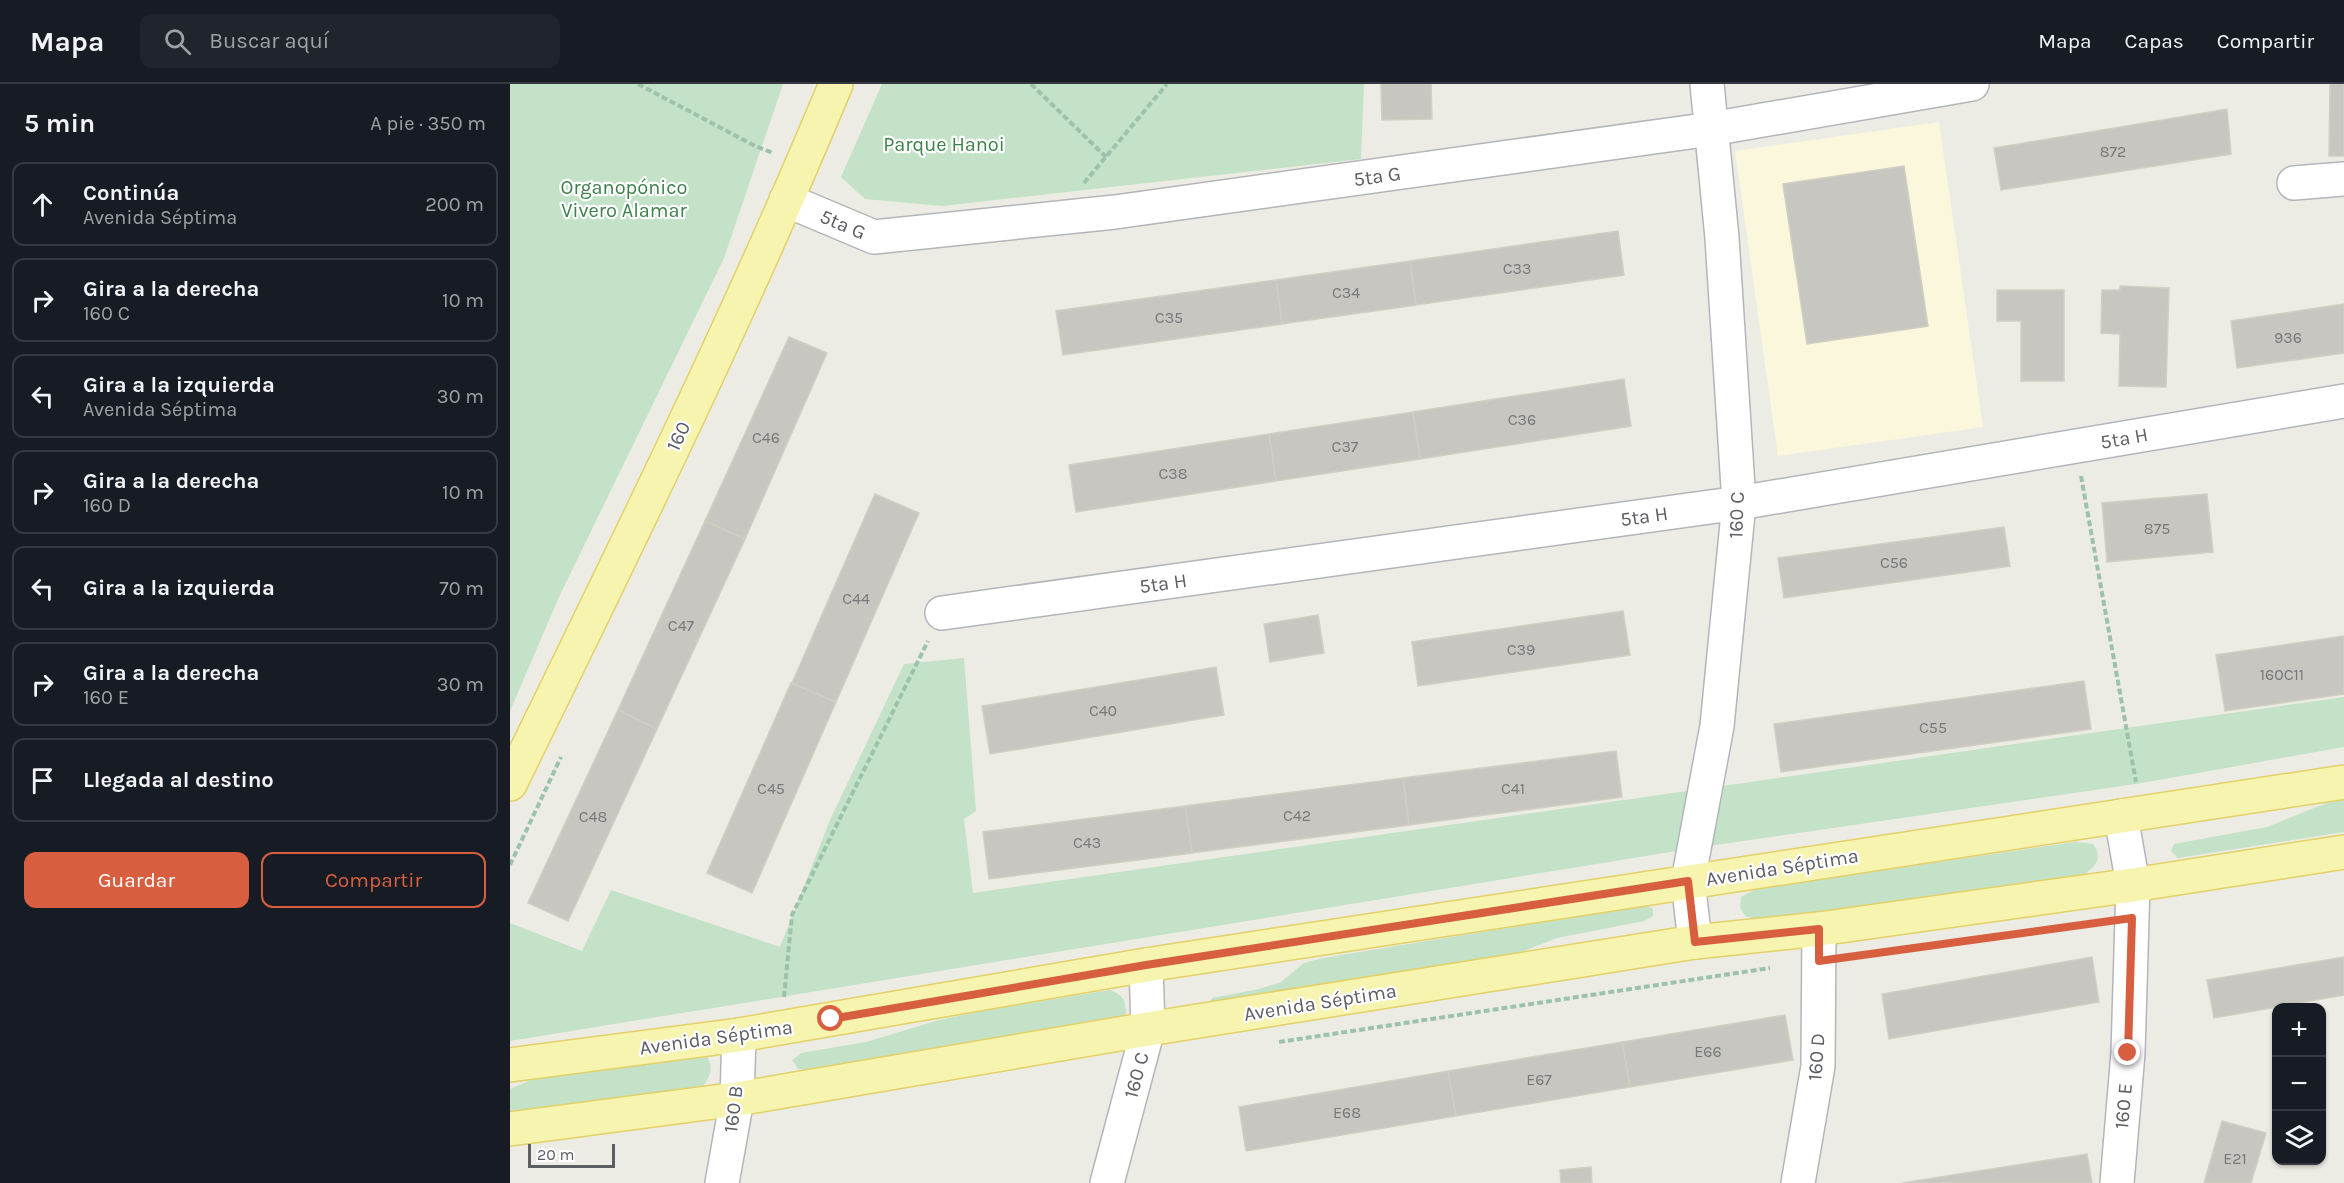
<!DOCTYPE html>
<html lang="es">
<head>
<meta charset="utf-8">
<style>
	body { margin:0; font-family:Karla,sans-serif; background:#20242c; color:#f1f3f6 }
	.controls { position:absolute; right:18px; bottom:18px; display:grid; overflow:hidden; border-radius:12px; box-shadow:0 2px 4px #0004 }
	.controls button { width:54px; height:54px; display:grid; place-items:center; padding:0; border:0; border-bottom:2px solid #363941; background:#171b24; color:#f1f3f6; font:30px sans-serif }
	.scale { position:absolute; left:18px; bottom:15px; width:87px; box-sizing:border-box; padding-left:6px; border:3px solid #5c5e63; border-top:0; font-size:16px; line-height:21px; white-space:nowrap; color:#5c5e63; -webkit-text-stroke:4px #fff; paint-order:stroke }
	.stop { position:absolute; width:18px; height:18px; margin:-14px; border:4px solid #d75f40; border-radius:50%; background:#fff }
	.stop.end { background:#d75f40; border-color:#fff; box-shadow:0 2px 6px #0008 }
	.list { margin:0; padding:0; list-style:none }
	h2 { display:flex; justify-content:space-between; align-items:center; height:78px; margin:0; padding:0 24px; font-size:26px }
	h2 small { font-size:20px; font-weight:400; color:#9ea1a6 }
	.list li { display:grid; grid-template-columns:39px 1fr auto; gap:18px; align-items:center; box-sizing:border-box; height:84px; margin:0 12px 12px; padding:0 12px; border:2px solid #363941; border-radius:12px }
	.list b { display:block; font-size:22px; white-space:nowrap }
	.list p { margin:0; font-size:20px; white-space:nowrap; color:#9ea1a6 }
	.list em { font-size:20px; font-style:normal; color:#9ea1a6 }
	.actions { display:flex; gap:12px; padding:18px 24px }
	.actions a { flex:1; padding:14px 0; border:2px solid #d75f40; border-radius:12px; text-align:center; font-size:21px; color:#d75f40 }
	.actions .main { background:#d75f40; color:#fff }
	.icon { flex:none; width:33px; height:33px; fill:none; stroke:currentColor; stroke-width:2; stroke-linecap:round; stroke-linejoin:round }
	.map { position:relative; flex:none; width:1834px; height:1099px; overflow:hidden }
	header { display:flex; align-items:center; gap:36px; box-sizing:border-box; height:84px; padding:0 30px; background:#171b24; border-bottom:2px solid #363941 }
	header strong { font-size:28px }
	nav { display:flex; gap:33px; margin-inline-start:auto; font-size:21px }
	.search { width:420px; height:54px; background:#20242c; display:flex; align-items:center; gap:15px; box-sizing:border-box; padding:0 21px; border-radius:12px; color:#9ea1a6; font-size:22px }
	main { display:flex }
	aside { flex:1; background:#171b24 }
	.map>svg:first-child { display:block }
	.commercial { fill:#faf7dc }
	.green { fill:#c3e2c7 }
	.building { fill:#c8c6c0; stroke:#d1cec3; stroke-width:1.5 }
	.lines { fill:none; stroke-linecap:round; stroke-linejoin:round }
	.minor-casing { stroke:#b4b5ba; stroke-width:36 }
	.major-casing { stroke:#e3d067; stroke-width:36 }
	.path { stroke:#9cc2ac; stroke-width:4; stroke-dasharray:6 3; stroke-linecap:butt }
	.minor { stroke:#fff; stroke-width:33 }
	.major { stroke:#f6f4af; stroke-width:33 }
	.route { stroke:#d75f40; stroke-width:8 }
	.labels { text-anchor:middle; stroke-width:4.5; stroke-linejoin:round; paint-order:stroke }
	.number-label { font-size:16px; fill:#77787a }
	.park-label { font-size:20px; fill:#3e8049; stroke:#fff }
	.street-label { font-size:20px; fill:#5c5e63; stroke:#fff }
</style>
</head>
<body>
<header>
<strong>Mapa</strong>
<div class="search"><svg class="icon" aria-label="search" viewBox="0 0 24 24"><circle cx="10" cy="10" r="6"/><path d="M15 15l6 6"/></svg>Buscar aquí</div>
<nav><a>Mapa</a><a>Capas</a><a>Compartir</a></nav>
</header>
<main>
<aside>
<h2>5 min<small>A pie · 350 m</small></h2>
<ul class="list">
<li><svg class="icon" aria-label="ahead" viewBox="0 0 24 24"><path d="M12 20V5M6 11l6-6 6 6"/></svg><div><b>Continúa</b><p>Avenida Séptima</p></div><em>200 m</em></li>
<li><svg class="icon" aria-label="right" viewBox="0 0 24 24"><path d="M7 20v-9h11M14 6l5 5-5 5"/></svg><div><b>Gira a la derecha</b><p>160 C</p></div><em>10 m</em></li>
<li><svg class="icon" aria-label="left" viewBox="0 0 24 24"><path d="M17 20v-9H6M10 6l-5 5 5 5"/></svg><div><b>Gira a la izquierda</b><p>Avenida Séptima</p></div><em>30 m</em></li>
<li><svg class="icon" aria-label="right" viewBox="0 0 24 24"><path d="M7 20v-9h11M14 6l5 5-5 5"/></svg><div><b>Gira a la derecha</b><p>160 D</p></div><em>10 m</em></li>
<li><svg class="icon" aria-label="left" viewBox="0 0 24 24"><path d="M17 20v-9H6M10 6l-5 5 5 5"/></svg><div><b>Gira a la izquierda</b></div><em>70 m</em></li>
<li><svg class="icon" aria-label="right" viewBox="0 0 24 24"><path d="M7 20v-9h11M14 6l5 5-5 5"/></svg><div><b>Gira a la derecha</b><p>160 E</p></div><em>30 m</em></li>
<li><svg class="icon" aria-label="arrive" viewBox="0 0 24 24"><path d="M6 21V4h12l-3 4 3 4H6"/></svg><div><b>Llegada al destino</b></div></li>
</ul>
<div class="actions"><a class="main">Guardar</a><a>Compartir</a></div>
</aside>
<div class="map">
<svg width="1834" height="1099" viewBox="0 0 1834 1099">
	<rect width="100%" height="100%" fill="#edece4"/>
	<path class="commercial" d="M1429 38 1473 343 1268 372 1225 67Z"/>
	<g class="green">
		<path d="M0 0H273L214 174 49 513 0 627Z"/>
		<path d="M372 0H854L851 75 432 122 355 115 331 93Z"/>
		<path d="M454 574 466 727 454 735 463 809 1834 613V663L1626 700 1185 764 0 957V839L72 867 101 806 270 863 320 736 394 580Z"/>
		<path d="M1834 716V748L1668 774 1661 767 1664 760 1757 743 1819 718Z"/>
		<path d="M1565 758 1583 760C1593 774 1586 783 1573 791L1251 837 1235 832 1230 823 1231 813 1246 805Z"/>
		<path d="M1136 821 1143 825V832L1134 837 1047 854 1001 872 700 919 702 914 749 905 771 898 794 879 813 874Z"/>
		<path d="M600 906C612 911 616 915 616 929L608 936 297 986 288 985 282 976 291 969 356 958 429 936 482 925Z"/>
		<path d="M189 971 198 974C203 986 200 992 193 1002L0 1028V1005L21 996Z"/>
	</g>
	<g class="building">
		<path d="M871 0H921L922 35 872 36Z"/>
		<path d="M1820 0H1834V72H1819Z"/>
		<path d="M1717 25 1721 70 1491 106 1484 64Z"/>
		<path d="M1394 82 1418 242 1297 260 1273 100Z"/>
		<path d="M1108 147 1114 191 906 221 900 177Z"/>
		<path d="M900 177 906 221 772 240 766 196Z"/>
		<path d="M766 196 772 240 553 271 546 227Z"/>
		<path d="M1610 202 1659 204 1656 303 1609 302 1610 250 1591 249 1592 206H1610Z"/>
		<path d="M1487 206H1554V297H1511V237H1487Z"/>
		<path d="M1834 220V269L1727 284 1721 237Z"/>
		<path d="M279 253 317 269 235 455 195 437Z"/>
		<path d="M1114 295 1121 342 910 375 903 328Z"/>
		<path d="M903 328 910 375 766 397 759 350Z"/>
		<path d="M759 350 766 397 566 428 559 381Z"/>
		<path d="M365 410 409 429 326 618 282 599Z"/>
		<path d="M1697 410 1703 468 1597 478 1592 419Z"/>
		<path d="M195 437 235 455 147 645 108 626Z"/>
		<path d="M1494 443 1500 482 1274 514 1268 474Z"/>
		<path d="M1113 527 1120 571 908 602 902 558Z"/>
		<path d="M808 531 814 569 760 578 754 540Z"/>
		<path d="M1834 552V610L1715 627 1706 571Z"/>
		<path d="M706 583 714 631 480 670 472 622Z"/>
		<path d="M1574 597 1581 645 1271 688 1264 640Z"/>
		<path d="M281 599 326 618 242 809 197 789Z"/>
		<path d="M108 626 147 645 58 837 18 819Z"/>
		<path d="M1106 667 1112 713 899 741 893 694Z"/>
		<path d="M893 694 899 741 682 769 675 722Z"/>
		<path d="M675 722 682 769 479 795 473 748Z"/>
		<path d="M1582 873 1589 918 1379 955 1372 910Z"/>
		<path d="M1834 873V911L1704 934 1697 896Z"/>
		<path d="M1275 931 1283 976 1120 1003 1112 958Z"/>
		<path d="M1112 958 1120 1003 946 1032 938 987Z"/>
		<path d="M938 987 946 1032 736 1067 729 1023Z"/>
		<path d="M1712 1037 1756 1049 1741 1099H1694Z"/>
		<path d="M1577 1070 1582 1099H1392Z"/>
		<path d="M1081 1083 1082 1099H1051L1050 1086Z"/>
	</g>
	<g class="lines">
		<defs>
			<g id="minor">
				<path d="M1784 99 1834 95"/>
				<path d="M276 116 364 153 605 128 1201 45 1462 0"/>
				<path d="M432 529 1229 419 1834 317"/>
				<path d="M1185 858 1178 797 1207 642 1229 419 1212 154 1197 0"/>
				<path d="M212 1099 227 1015 229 951"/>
				<path d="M597 1099 638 945 636 881"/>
				<path d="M1288 1099 1308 982 1309 845"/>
				<path d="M1607 1099 1618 969 1623 801 1611 732"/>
			</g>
			<g id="major">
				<path d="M0 700C113 469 227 238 326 0"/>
				<path d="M0 981 229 951 636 881 1834 698"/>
				<path d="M0 1045 227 1015 638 945 1185 858 1309 845 1623 801 1834 768"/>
			</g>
		</defs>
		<use href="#minor" class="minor-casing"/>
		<use href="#major" class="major-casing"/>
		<g class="path">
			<path d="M128 0 245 62 263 69"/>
			<path d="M521 0 596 73"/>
			<path d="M574 99 657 0"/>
			<path d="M1571 392 1626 698"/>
			<path d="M0 781 51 673"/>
			<path d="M274 913 282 831 418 557"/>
			<path d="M769 958 1260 884"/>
		</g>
		<use href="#minor" class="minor"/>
		<use href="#major" class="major"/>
	</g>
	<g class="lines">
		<path class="route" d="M321 935 636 881 1178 797 1185 858 1309 845V877L1622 834 1618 969"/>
	</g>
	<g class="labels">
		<g class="number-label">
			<text x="1603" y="73">872</text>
			<text x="1007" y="190">C33</text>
			<text x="836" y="214">C34</text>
			<text x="659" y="239">C35</text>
			<text x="1778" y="259">936</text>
			<text x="1012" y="341">C36</text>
			<text x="256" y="359">C46</text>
			<text x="835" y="368">C37</text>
			<text x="663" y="395">C38</text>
			<text x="1647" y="450">875</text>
			<text x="1384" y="484">C56</text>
			<text x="346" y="520">C44</text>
			<text x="171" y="547">C47</text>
			<text x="1011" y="571">C39</text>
			<text x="1772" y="596">160C11</text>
			<text x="593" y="632">C40</text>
			<text x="1423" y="649">C55</text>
			<text x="261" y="710">C45</text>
			<text x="1003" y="710">C41</text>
			<text x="787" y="737">C42</text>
			<text x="83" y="738">C48</text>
			<text x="577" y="764">C43</text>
			<text x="1198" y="973">E66</text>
			<text x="1029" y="1001">E67</text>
			<text x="837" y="1034">E68</text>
			<text x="1725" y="1080">E21</text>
		</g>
		<g class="park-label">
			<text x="434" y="67">Parque Hanoi</text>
			<text x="114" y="110">Organopónico<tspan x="114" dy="23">Vivero Alamar</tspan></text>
		</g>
		<g class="street-label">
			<text transform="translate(867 92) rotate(-8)" y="7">5ta G</text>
			<text transform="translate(333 140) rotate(23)" y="7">5ta G</text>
			<text transform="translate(168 352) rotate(-65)" y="7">160</text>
			<text transform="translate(1614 354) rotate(-10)" y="7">5ta H</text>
			<text transform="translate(1226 431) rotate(-88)" y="7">160 C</text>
			<text transform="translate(1134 432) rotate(-8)" y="7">5ta H</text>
			<text transform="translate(653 499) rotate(-8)" y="7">5ta H</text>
			<text transform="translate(1272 783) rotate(-9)" y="7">Avenida Séptima</text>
			<text transform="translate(810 918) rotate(-9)" y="7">Avenida Séptima</text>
			<text transform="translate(206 953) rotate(-8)" y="7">Avenida Séptima</text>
			<text transform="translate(1306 973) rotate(-86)" y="7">160 D</text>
			<text transform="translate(626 991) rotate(-75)" y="7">160 C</text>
			<text transform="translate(1613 1022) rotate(-85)" y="7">160 E</text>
			<text transform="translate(223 1025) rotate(-83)" y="7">160 B</text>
		</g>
	</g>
</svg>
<div class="controls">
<button>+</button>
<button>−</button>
<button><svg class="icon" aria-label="layers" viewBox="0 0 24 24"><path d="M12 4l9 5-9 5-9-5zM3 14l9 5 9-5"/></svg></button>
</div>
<div class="scale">20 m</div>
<div class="stop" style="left:321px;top:935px"></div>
<div class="stop end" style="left:1618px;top:969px"></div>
</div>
</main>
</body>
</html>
